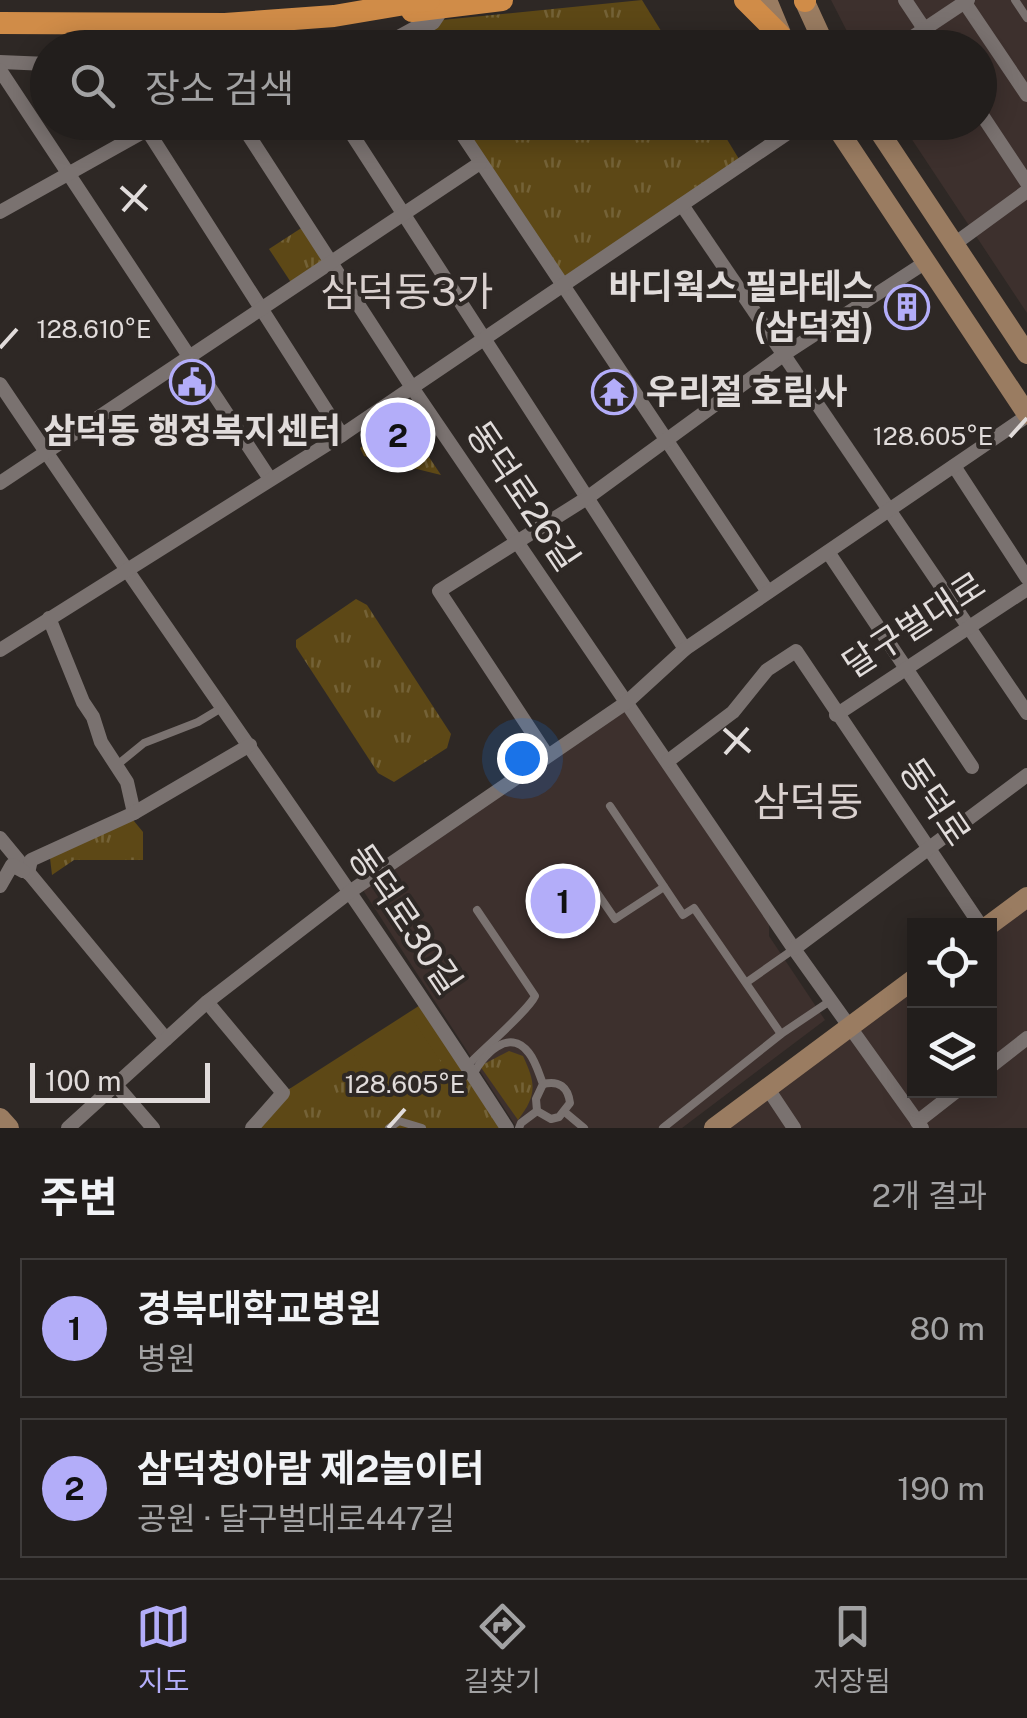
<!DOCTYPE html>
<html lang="ko">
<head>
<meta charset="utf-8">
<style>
	body { margin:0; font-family:"Public Sans","Noto Sans KR",sans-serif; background:#2e2b29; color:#f1f3f6 }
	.controls { position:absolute; right:30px; bottom:30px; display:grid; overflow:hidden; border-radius:0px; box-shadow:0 5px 25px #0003 }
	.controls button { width:90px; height:90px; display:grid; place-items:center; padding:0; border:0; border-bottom:2px solid #3f3c3b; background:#221e1c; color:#f1f3f6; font:50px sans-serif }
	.scale { position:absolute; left:30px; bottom:25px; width:180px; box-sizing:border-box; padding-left:10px; border:5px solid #e1dcdb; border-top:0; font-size:28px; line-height:35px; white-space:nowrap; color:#e1dcdb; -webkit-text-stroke:8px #2e2825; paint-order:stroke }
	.you { position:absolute; left:522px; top:758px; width:35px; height:35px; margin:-25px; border:8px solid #fff; border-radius:50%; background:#1a73e8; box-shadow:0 0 0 15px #1a73e833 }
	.badge { display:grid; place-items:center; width:65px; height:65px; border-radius:50%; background:#b3adf9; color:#111; font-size:32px; font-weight:700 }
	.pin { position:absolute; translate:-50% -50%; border:5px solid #fff; box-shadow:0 2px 10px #0006 }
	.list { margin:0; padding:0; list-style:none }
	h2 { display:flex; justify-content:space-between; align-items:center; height:130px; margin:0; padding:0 40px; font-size:42px }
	h2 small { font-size:32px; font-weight:400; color:#a2a2a3 }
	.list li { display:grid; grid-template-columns:65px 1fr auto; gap:30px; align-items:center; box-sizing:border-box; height:140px; margin:0 20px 20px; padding:0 20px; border:2px solid #3f3c3b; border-radius:0px }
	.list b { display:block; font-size:38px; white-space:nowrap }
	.list p { margin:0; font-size:32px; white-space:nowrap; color:#a2a2a3 }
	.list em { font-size:32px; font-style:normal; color:#a2a2a3 }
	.icon { flex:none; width:55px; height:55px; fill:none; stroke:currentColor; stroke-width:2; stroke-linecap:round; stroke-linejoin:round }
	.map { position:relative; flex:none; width:1027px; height:1128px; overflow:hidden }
	.search { position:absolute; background:#221e1c; box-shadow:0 5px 25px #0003; left:30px; right:30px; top:30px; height:110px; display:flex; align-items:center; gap:25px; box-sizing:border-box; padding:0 35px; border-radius:55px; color:#a2a2a3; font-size:38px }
	.sheet { height:450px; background:#221e1c }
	nav { display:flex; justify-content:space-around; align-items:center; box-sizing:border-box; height:140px; border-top:2px solid #3f3c3b; background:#221e1c; font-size:28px; color:#a2a2a3 }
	nav a { display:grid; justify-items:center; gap:5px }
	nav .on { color:#b3adf9 }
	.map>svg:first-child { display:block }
	.built { fill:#3d302d }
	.park { fill:url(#park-tufts) }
	.pitch { fill:#5d4816 }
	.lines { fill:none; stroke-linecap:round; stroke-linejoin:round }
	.service { stroke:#7a7270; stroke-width:8 }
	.minor { stroke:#7a7270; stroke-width:14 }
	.tertiary { stroke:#7a7270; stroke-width:18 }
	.secondary { stroke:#9a7c61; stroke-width:20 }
	.trunk { stroke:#d08c48; stroke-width:22 }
	.ticks { fill:none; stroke:#e1dcdb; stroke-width:4 }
	.labels { text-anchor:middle; stroke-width:8; stroke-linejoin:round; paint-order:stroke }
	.poi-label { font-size:35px; font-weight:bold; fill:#e1dcdb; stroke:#2e2825; text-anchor:end }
	.street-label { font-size:35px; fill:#e1dcdb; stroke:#2e2825 }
	.quarter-label { font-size:40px; fill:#dad1cf; stroke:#2e2825 }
	.ticks-label { font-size:25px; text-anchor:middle; fill:#e1dcdb; stroke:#2e2825; stroke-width:8; stroke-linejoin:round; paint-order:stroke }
</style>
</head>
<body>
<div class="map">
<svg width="1027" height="1128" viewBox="0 0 1027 1128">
	<defs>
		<pattern id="park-tufts" width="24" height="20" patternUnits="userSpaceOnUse" patternTransform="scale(2.5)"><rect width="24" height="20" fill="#5d4816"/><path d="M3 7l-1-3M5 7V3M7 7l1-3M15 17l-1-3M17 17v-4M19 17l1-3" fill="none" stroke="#746237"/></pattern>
	</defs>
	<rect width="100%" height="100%" fill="#2e2825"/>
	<g class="built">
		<path d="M831 0H1027V313L901 123 980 122V48L855 47Z"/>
		<path d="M619 707 631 711 769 920V936L825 1020 682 1128H517L357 881Z"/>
		<path d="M1027 898V1128H714L914 979V1090H990V926Z"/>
	</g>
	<g class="park">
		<path d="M642 0 671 47 405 48 432 21Z"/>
		<path d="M454 123H717L742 164 562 286Z"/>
		<path d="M306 225 330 262 294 287 269 249Z"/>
		<path d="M405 421 441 475 364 456 360 448Z"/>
		<path d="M356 599 367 605 451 734 447 748 394 782 378 773 296 647V640Z"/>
		<path d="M129 815 143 832V860H74L52 875 50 858Z"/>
		<path d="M425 1002 506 1128H252L283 1093Z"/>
		<path d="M509 1051 523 1056C536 1084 537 1095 518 1120L480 1066Z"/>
	</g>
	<path class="pitch" d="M411 1017 455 1083 404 1117H396L354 1055Z"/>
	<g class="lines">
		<g class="service">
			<path d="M1015 0 1027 18"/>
			<path d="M117 765 144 743 198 722 223 707"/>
			<path d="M610 806 683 915 694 908 781 1034"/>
			<path d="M593 887 615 919 664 887"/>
			<path d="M747 982 794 949"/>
			<path d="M467 1066C481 1051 528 1011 535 996L477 910"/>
			<path d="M473 1075C482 1056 509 1026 529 1053 536 1062 539 1074 543 1084L536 1099 537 1111 521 1123 519 1128"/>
			<path d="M537 1111 551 1119 559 1117 570 1103C568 1087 559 1080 543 1084"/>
			<path d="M566 1113 584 1128"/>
			<path d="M389 1128 399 1121 422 1128"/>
			<path d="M663 1128 781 1034 830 1001"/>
		</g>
		<g class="minor">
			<path d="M905 0 937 48"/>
			<path d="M963 0 1027 95"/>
			<path d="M361 48 399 39 405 48"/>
			<path d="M896 48 968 0"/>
			<path d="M0 62 48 64"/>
			<path d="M0 70 270 479"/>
			<path d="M980 112 1027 183"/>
			<path d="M142 122 342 435"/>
			<path d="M240 122 411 386 794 949 922 1128"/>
			<path d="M344 122 685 649"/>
			<path d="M454 122 768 592"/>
			<path d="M682 205 1027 713"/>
			<path d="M0 212 161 122"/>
			<path d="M953 245 1027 191"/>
			<path d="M0 384C167 633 344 876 507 1128"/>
			<path d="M954 466 1027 578"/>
			<path d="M0 483 480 163"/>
			<path d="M828 552 972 767"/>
			<path d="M49 618 83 702 93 717 101 742 127 782 134 813"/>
			<path d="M0 650 342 435 804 122"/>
			<path d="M836 715 1027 589"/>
			<path d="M547 755 439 591 587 498 783 355 926 262"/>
			<path d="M668 761 733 712 767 670 796 651 981 926"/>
			<path d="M0 838 166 1039"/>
			<path d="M28 873 31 860 134 813 250 745"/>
			<path d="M0 886 12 865 23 871"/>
			<path d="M794 949 1027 775"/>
			<path d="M207 1002 283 1093 252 1128"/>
			<path d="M990 1067 1027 1038"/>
			<path d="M116 1085 153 1128"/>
			<path d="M766 1086 794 1128"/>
			<path d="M917 1122 958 1090"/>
			<path d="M68 1128 207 1002 351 891 627 702 685 649 1027 416"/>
		</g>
		<path class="tertiary" d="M399 39 432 21 440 9"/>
		<g class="secondary">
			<path d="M767 0 787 48"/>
			<path d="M804 0 826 48"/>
			<path d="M833 122 1027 414"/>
			<path d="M873 122 1027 354"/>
			<path d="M988 926 1027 897"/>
			<path d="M0 1118 9 1128"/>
			<path d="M714 1128 914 979"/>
		</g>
		<g class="trunk">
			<path d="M745 0 780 35"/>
			<path d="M805 1V0"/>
			<path d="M412 11 502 0"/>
			<path d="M0 23 225 24 334 16 429 0"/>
		</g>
	</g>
	<path class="ticks" d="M121 187 147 210M123 211 146 185M0 348 17 329M1010 437 1027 418M724 729 750 752M725 754 748 728M388 1128 405 1109"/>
	<defs>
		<symbol id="building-ring" viewBox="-11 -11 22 22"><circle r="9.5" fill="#2e2825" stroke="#b3adf9" stroke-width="1.5"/><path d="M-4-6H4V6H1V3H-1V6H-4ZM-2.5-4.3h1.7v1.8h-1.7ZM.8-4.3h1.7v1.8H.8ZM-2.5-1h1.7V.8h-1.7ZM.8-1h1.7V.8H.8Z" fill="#b3adf9"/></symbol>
		<symbol id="civic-ring" viewBox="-11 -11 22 22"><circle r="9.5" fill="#2e2825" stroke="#b3adf9" stroke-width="1.5"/><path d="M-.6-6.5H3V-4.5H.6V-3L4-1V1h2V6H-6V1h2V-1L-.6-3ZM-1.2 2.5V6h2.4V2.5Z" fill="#b3adf9"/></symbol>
		<symbol id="temple-ring" viewBox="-11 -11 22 22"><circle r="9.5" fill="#2e2825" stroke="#b3adf9" stroke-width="1.5"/><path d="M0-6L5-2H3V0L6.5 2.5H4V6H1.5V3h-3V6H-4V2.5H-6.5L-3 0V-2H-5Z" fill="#b3adf9"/></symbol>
	</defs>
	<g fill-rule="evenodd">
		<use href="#building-ring" x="882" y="282" width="50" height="50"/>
		<use href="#civic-ring" x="167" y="357" width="50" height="50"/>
		<use href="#temple-ring" x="589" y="367" width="50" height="50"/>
	</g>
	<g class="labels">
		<g class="poi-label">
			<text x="874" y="299">바디웍스 필라테스<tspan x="874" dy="40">(삼덕점)</tspan></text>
			<text x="646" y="404" text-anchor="start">우리절 호림사</text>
			<text x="192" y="443" text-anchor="middle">삼덕동 행정복지센터</text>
		</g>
		<g class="street-label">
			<text transform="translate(523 496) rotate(56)" y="12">동덕로26길</text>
			<text transform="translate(914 625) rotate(-33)" y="12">달구벌대로</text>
			<text transform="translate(935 802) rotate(56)" y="12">동덕로</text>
			<text transform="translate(405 919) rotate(56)" y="12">동덕로30길</text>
		</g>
		<g class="quarter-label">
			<text x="407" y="306">삼덕동3가</text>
			<text x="808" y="816">삼덕동</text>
		</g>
	</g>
	<g class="ticks-label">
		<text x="94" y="338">128.610°E</text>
		<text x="933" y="445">128.605°E</text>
		<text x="405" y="1093">128.605°E</text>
	</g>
</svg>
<div class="controls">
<button><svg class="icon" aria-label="locate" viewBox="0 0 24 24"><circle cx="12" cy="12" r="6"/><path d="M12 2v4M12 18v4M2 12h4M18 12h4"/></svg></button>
<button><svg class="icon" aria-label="layers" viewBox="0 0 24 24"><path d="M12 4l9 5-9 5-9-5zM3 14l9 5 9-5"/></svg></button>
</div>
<div class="scale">100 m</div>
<div class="you"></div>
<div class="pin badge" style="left:563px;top:901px">1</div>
<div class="pin badge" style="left:398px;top:435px">2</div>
<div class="search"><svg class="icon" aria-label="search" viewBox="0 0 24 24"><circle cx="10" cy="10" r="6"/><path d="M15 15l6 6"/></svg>장소 검색</div>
</div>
<section class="sheet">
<h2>주변<small>2개 결과</small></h2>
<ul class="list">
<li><span class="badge">1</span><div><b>경북대학교병원</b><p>병원</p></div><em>80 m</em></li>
<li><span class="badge">2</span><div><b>삼덕청아람 제2놀이터</b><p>공원 · 달구벌대로447길</p></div><em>190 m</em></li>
</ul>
</section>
<nav>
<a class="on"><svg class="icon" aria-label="map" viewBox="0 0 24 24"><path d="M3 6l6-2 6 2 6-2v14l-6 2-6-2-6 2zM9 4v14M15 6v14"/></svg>지도</a>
<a><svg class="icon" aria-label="directions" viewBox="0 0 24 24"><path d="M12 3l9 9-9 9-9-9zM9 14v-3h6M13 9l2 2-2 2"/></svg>길찾기</a>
<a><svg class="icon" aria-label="saved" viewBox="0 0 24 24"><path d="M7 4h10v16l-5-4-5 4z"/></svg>저장됨</a>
</nav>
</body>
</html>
